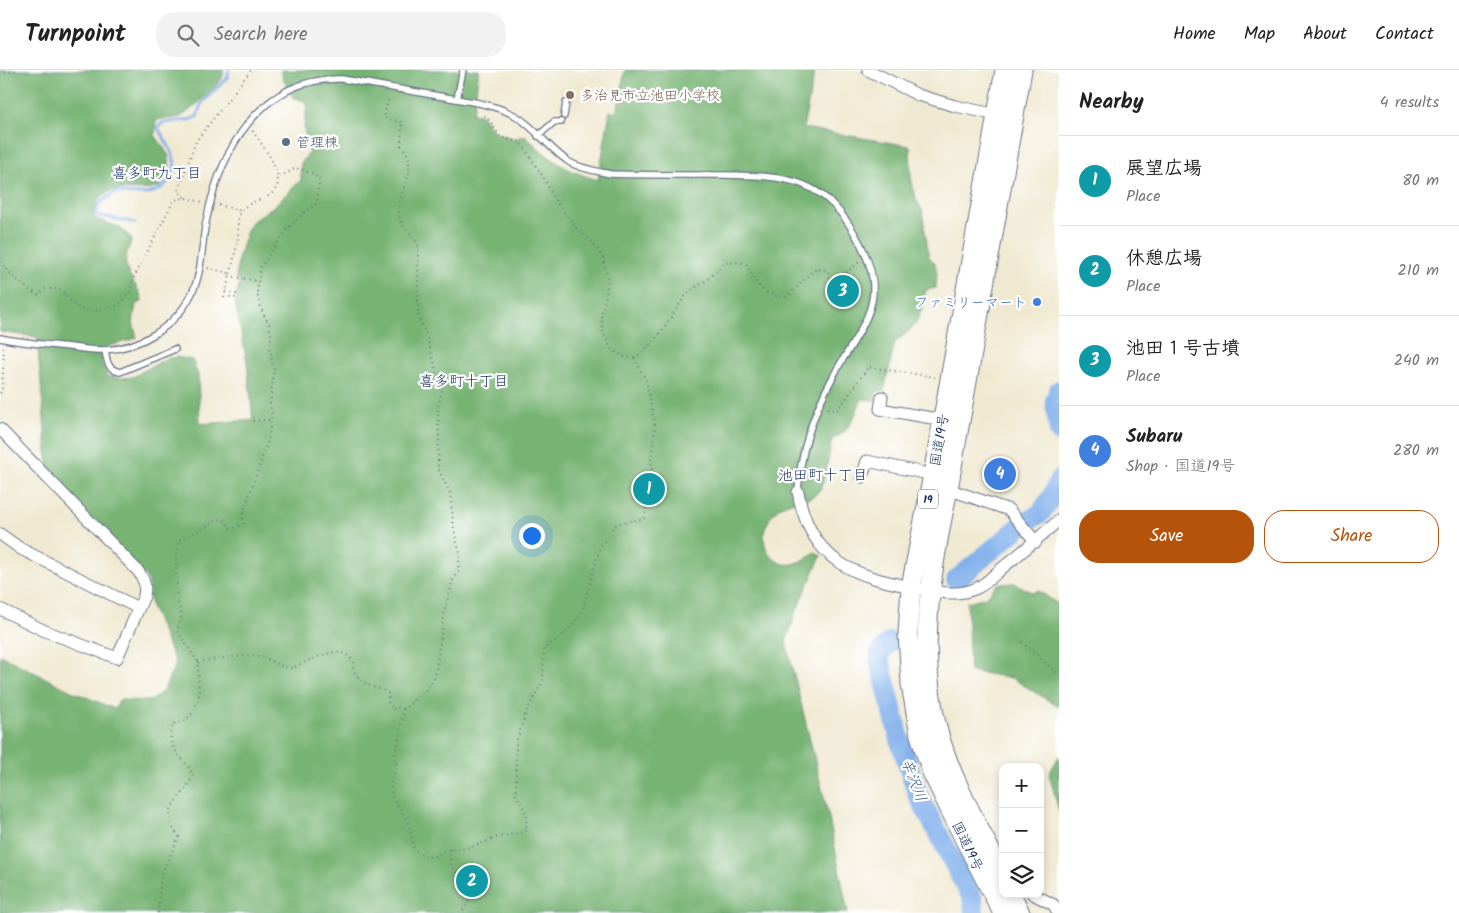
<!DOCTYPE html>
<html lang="en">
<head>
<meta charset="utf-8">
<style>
	body { margin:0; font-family:Kalam,"Klee One",sans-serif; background:#f2f2f2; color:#222 }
	.controls { position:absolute; right:15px; bottom:15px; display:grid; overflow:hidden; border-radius:10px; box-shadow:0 2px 8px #0003 }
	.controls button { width:45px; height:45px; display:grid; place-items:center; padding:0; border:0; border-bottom:1px solid #e0e0e0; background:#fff; color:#222; font:25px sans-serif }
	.you { position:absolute; left:531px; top:465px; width:18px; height:18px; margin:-12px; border:4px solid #fff; border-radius:50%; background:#1a73e8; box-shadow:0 0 0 8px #1a73e833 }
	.badge { display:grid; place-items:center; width:32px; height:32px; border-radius:50%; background:#b45309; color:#fff; font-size:16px; font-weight:700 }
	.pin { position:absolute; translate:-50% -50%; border:2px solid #fff; box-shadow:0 1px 5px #0006 }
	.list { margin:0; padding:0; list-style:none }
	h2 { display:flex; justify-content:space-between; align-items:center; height:65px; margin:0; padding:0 20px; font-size:21px }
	h2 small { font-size:16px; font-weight:400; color:#767676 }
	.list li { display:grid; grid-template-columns:32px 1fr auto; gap:15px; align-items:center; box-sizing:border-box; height:90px; padding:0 20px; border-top:1px solid #e0e0e0 }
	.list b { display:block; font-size:19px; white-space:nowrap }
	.list p { margin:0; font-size:16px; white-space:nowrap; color:#767676 }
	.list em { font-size:16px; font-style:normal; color:#767676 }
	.actions { display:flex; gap:10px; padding:15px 20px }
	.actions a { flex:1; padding:11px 0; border:1px solid #b45309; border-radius:20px; text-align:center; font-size:18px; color:#b45309 }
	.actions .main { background:#b45309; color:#fff }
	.icon { flex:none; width:28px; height:28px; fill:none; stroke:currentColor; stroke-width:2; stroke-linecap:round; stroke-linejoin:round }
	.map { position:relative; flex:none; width:1059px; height:843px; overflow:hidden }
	header { display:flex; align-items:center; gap:30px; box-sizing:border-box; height:70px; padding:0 25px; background:#fff; border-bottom:1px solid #e0e0e0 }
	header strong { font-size:24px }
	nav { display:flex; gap:28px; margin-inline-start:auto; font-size:18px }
	.search { width:350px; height:45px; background:#f2f2f2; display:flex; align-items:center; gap:12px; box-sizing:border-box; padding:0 18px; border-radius:20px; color:#767676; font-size:19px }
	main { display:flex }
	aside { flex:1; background:#fff }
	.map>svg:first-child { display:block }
	.forest { fill:#77b373; stroke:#497168 }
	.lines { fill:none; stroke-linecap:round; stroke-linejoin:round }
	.stream { stroke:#82b1ec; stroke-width:3 }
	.river { stroke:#82b1ec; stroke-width:20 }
	.service-casing { stroke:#667086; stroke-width:8 }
	.minor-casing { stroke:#667086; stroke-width:13 }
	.trunk-casing { stroke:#667086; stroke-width:21 }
	.path { stroke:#667086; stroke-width:2; stroke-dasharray:1 4; stroke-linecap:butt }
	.service { stroke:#fff; stroke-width:5.5 }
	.minor { stroke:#fff; stroke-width:11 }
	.trunk { stroke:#fff; stroke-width:19 }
	.education-dot { fill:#8d6e63; stroke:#fff; stroke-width:2 }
	.service-dot { fill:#5c6f8a; stroke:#fff; stroke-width:2 }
	.shop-dot { fill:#3f7fe0; stroke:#fff; stroke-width:2 }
	.labels { text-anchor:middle; stroke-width:4.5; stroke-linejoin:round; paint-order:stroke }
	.shield { fill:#fff; stroke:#5f6d8e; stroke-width:1 }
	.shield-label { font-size:12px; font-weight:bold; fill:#1b2f5e }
	.education-label { font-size:14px; fill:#785e54; stroke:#fff; text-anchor:start }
	.service-label { font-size:14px; fill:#4e5e75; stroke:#fff; text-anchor:start }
	.shop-label { font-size:14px; fill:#366cbe; stroke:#fff; text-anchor:end }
	.street-label { font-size:14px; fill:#1b2f5e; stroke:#fff }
	.neighbourhood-label { font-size:15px; fill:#1b2f5e; stroke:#fff }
	.water-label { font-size:15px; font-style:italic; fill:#3f5c90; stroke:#fff }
</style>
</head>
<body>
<header>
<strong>Turnpoint</strong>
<div class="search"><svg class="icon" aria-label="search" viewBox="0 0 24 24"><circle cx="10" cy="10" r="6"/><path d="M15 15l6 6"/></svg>Search here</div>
<nav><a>Home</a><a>Map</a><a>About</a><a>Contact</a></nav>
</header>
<main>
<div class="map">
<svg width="1059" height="843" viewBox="0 0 1059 843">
	<rect width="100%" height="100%" fill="#fff"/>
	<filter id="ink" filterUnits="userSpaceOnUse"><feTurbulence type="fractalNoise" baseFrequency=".02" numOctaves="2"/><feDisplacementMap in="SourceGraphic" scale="10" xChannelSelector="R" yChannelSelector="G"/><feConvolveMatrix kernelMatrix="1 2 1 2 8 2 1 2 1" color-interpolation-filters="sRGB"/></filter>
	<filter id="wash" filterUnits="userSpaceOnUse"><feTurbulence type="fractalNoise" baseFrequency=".0096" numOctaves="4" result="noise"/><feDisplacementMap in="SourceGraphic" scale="20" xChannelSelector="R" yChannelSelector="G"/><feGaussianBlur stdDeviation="1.12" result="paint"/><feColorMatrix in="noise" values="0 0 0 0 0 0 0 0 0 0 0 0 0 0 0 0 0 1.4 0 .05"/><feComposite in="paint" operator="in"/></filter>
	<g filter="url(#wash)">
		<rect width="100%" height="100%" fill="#f0e9d1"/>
		<g class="forest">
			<path d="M0 0H224C223 3 223 5 222 8 218 15 187 45 179 47 171 50 163 47 156 51L155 65 169 86V104L159 117C134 126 96 105 94 148L119 157 132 169C129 177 124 187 126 196 128 209 141 218 142 232L136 234 133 253 137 268 102 278V293L107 306 121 308 133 307 167 288 177 287 192 290 198 305 200 354 253 350 247 292 235 232 240 211 236 209 238 190 246 162 253 151 275 135 301 110V93L309 83 304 59 307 32 293 27 283 9 281 0H479L473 43 482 45 494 62 515 69 525 65C548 89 566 101 598 110L610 41 617 43 625 0H815L803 58 910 76 911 108 916 129 922 140 929 187 935 193 937 203 936 218 926 220C921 247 918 256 895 272L884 321H877L875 331 862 329C854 346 850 363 832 369 830 378 825 411 821 418 809 439 782 420 767 454 763 462 763 472 767 480 771 487 776 492 784 494 797 496 805 489 815 482L821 486 795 544 786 572 829 748 848 843H0V585L71 621 115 639 119 630 151 631 163 621 176 594 151 536 148 509 46 400 48 395 37 267 0 262Z"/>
			<path d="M1014 513 1034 523 1038 520 1059 535V637L1012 608 970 601 967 532 986 527 998 514Z"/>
			<path d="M1059 686V741L1049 704Z"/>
		</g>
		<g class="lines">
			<path class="stream" d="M135 153 97 145C95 132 107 128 116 122 137 124 157 129 170 109 174 102 176 94 173 86 170 76 163 67 158 58L162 53 188 50 197 47 201 34 227 8 229 0"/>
			<g class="river">
				<path d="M1059 320 1055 331 1059 362"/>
				<path d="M956 510 1023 454 1041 443 1052 426 1059 410"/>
				<path d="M890 572 883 579 879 588 901 674 918 725 973 830 974 843"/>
			</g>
		</g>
	</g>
	<g filter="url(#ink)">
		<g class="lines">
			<defs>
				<g id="service">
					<path d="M457 29 463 0"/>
					<path d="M564 46 566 33"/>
					<path d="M538 66 554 52H561"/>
					<path d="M0 268C19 272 40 274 60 276 75 277 91 281 105 280 140 278 175 257 191 225 203 202 201 176 206 152 220 81 260 6 342 9L479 33C492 36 504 39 516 46 536 58 549 79 569 92 581 99 597 101 610 104 644 105 678 105 712 105 785 106 824 103 861 175 872 197 878 220 868 244 860 265 845 284 835 303 815 339 800 381 798 422"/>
					<path d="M105 280C107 291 107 299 120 302L175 279"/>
				</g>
				<g id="minor">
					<path d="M868 0 918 25 955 36 998 45"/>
					<path d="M882 327 880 339 943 350"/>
					<path d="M0 359 138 501C144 509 146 515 144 526L117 588 45 561 0 539"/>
					<path d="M862 407 867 391 933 405"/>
					<path d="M948 419 1009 440 1036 472"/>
					<path d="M798 422C811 493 854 506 917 518 938 522 957 527 977 518 986 514 994 505 1001 499 1021 483 1040 467 1059 450"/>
					<path d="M0 464 21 479 138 538"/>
					<path d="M1033 824 1054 835 1058 843"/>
				</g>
				<g id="trunk">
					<path d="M1003 806C982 763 957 721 942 675 915 591 930 503 948 419L1022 0"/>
					<path d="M1011 824 1020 843"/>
					<path d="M1003 843 963 766 932 702 920 665 911 614 908 563 911 517 933 405 1005 0"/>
				</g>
			</defs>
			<use href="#service" class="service-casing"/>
			<use href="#minor" class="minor-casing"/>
			<use href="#trunk" class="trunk-casing"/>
			<g class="path">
				<path d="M0 4 18 0"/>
				<path d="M186 128 203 132"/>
				<path d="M219 135 241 141"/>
				<path d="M0 192C6 200 30 223 39 225L44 219H60C83 246 85 244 119 235L130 222 133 209 174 130 185 128 178 121 196 71 251 0"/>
				<path d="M208 198 229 203"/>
				<path d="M229 206 258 211"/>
				<path d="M226 221 236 224V228L226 226"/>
				<path d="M224 228C229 208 235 188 238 167 239 159 236 148 241 141 248 132 259 131 268 126 294 112 262 76 252 60"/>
				<path d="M852 230C846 238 839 236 831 232L828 224 831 209 838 207H843L849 200 859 192"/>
				<path d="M634 288C659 273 670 245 688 223 691 220 694 218 698 216 707 210 717 202 723 193L740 192 747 195C755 214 765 228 787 227L814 200 819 199 828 201 831 209"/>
				<path d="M0 323 2 321 4 276"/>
				<path d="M828 338 836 341 848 326 868 297 935 307"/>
				<path d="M253 351 270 350"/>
				<path d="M1022 572 1059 605"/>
				<path d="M198 592C214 590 242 584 256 586 269 587 277 596 289 598 294 598 298 595 303 593 320 586 343 573 354 593L353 599C363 619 373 613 389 624L388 632 393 640 396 637 404 639 426 620 435 607 445 539 453 509 458 502 460 484 454 460 450 423 438 398 439 367 438 336 443 318 439 310 425 261 418 247V174C412 164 404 161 400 149 392 122 424 102 401 75L402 52 384 48 389 26"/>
				<path d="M404 639C402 648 401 657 399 667 398 680 392 682 397 697 383 727 395 727 407 751 411 759 412 770 414 779L424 786 433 787C445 778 453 780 466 778 478 776 492 768 503 766 511 764 518 764 526 761L527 745 516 724V673L526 642 543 611 544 578 556 571 572 556 582 542 600 477 611 463 614 456 623 452 644 449 653 405 651 390 655 356 646 310 634 288 624 287 611 279 603 262 601 244 606 226 608 209 603 188 593 173 577 159 554 129 544 108 520 72 500 67 490 51 482 43"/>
				<path d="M450 779 451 797 465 810 470 817 468 832 462 843"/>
				<path d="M158 843 161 804 179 767C155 736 184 731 193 705 185 686 162 677 174 654L184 651 191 645 199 629 198 592 177 561 182 545 177 530 176 488 179 470 195 463 219 449 226 451 231 459 243 455V443L268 371 272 344 270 333 274 299 270 281 271 264 269 254 261 239 257 223 260 198 288 158 310 137 315 136C319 128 317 119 320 111L314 104 296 98 279 107"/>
			</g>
			<use href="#service" class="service"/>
			<use href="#minor" class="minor"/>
			<use href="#trunk" class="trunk"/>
		</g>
	</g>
	<circle class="education-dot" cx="570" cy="25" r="5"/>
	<circle class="service-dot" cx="286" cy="72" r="5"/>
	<circle class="shop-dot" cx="1037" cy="232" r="5"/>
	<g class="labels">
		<rect class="shield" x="918" y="419.5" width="20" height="19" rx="4"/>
		<g class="shield-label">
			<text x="928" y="433">19</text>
		</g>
		<g class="education-label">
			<text x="580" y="30">多治見市立池田小学校</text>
		</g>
		<g class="service-label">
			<text x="296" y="77">管理棟</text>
		</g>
		<g class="shop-label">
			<text x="1027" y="237">ファミリーマート</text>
		</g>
		<g class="street-label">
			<text transform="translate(939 370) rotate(-80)" y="5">国道19号</text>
			<text transform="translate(968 776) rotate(64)" y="5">国道19号</text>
		</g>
		<g class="neighbourhood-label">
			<text x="157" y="108">喜多町九丁目</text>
			<text x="464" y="316">喜多町十丁目</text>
			<text x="823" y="410">池田町十丁目</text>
		</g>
		<g class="water-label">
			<text transform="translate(914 710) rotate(69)" y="5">辛沢川</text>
		</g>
	</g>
</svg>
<div class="controls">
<button>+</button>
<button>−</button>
<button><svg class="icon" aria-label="layers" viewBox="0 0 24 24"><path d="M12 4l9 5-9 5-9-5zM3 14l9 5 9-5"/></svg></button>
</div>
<div class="you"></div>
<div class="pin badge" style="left:649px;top:419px;background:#0f9aa8">1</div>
<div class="pin badge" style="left:472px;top:811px;background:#0f9aa8">2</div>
<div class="pin badge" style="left:843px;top:221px;background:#0f9aa8">3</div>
<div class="pin badge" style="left:1000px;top:404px;background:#3f7fe0">4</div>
</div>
<aside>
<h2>Nearby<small>4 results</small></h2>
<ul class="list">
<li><span class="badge" style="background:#0f9aa8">1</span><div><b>展望広場</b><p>Place</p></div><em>80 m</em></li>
<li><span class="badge" style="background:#0f9aa8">2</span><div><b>休憩広場</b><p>Place</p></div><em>210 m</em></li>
<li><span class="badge" style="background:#0f9aa8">3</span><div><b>池田１号古墳</b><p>Place</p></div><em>240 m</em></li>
<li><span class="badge" style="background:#3f7fe0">4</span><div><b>Subaru</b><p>Shop · 国道19号</p></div><em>280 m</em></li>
</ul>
<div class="actions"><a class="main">Save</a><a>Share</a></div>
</aside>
</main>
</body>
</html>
